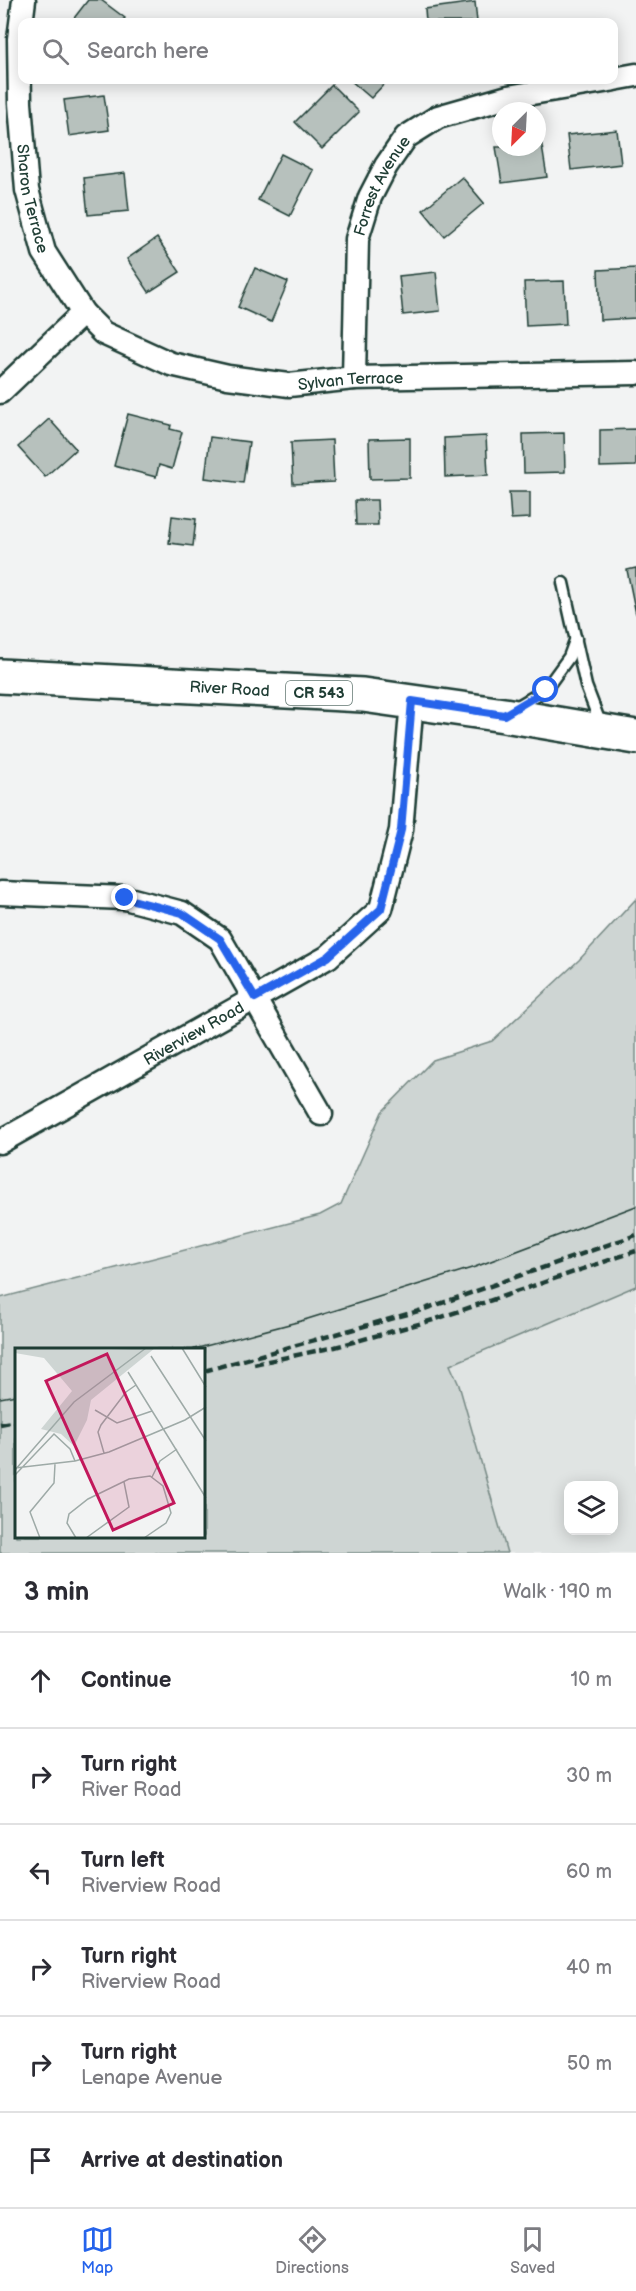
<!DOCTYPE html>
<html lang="en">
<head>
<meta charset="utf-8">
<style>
	body { margin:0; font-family:"Balsamiq Sans",sans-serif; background:#f2f2f3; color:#2b2b33 }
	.controls { position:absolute; right:18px; bottom:18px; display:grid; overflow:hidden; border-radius:12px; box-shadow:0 3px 15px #0003 }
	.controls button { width:54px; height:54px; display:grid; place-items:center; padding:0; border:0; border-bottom:2px solid #e1e1e2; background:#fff; color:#2b2b33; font:30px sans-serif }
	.compass { position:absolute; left:492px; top:102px; width:54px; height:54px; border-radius:50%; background:#fff; box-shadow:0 3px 15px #0003; rotate:204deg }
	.stop { position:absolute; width:18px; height:18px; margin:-14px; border:4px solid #2563eb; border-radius:50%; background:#fff }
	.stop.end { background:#2563eb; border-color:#fff; box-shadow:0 2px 6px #0008 }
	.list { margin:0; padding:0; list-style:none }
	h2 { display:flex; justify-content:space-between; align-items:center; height:78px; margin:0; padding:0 24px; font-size:26px }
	h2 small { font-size:20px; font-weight:400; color:#7c7c81 }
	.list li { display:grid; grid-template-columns:39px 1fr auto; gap:18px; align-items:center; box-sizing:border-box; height:96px; padding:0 24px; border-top:2px solid #e1e1e2 }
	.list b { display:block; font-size:22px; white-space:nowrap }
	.list p { margin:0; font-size:20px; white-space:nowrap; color:#7c7c81 }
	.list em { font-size:20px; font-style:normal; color:#7c7c81 }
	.icon { flex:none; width:33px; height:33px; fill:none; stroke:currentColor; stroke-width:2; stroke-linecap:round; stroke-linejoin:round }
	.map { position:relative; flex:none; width:636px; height:1553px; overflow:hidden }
	.search { position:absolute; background:#fff; box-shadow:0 3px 15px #0003; left:18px; right:18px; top:18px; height:66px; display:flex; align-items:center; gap:15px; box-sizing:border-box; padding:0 21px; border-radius:12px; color:#7c7c81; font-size:22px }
	.sheet { height:654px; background:#fff }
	nav { display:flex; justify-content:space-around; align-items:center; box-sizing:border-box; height:84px; border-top:2px solid #e1e1e2; background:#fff; font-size:16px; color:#7c7c81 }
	nav a { display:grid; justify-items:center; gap:3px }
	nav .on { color:#2563eb }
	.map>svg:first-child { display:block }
	.built { fill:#e0e4e3; fill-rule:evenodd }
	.green { fill:#ced5d3; stroke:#768984; stroke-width:1.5; fill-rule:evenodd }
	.building { fill:#b7c1bd; stroke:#1f3d34; stroke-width:1.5 }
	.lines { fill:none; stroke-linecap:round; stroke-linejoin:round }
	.lane-casing { stroke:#1f3d34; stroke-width:15 }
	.street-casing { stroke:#1f3d34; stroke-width:27 }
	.primary-casing { stroke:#1f3d34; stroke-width:38 }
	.lane { stroke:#fff; stroke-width:10 }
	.street { stroke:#fff; stroke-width:22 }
	.primary { stroke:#fff; stroke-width:33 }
	.tram { stroke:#1f3d34; stroke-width:1.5 }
	.rail { stroke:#1f3d34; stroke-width:4.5; stroke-dasharray:9 4.5; stroke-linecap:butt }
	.route { stroke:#2563eb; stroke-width:8 }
	.labels { text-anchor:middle; stroke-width:4.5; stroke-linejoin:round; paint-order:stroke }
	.shield { fill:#fff; stroke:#627771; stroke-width:1.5 }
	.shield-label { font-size:15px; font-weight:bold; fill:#1f3d34 }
	.street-label { font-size:16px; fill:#1f3d34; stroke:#fff }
	.inset-road { fill:none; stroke:#9eaaa7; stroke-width:1.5 }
	.view { fill:#c2185b; fill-opacity:0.15; stroke:#c2185b; stroke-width:3 }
	.inset-edge { fill:none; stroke:#1f3d34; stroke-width:3 }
</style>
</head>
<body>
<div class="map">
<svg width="636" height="1553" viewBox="0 0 636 1553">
	<rect width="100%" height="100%" fill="#f2f3f3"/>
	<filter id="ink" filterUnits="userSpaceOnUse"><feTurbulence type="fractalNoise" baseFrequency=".0167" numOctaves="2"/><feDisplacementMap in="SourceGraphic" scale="12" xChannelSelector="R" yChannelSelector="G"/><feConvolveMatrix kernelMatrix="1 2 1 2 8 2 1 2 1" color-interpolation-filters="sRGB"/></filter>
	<g filter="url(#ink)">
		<path class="built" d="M636 1286V1553H507L459 1385 450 1365ZM568 1486H614V1530H568Z"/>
		<path class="green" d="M636 899V1286L450 1365 459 1385 507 1553H0V1298L320 1215 341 1204 382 1112 433 1060 492 1041 579 960ZM16 1349H204V1536H16Z"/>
		<g class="building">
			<path d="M88 0H101L125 18 121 22H71Z"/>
			<path d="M475 2 477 22H426L425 9Z"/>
			<path d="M350 80H388L371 98Z"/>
			<path d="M332 85 359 112 322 149 295 122Z"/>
			<path d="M104 95 109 130 69 136 64 100Z"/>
			<path d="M617 130 621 164 571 170 567 135Z"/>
			<path d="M541 140 547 177 502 183 496 147H537V141Z"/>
			<path d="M281 154 313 170 290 216 258 200Z"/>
			<path d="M125 173 129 211 88 215 84 178Z"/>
			<path d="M462 177 484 203 444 236 423 210Z"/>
			<path d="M157 238 180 272 149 292 127 259Z"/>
			<path d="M255 268 288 282 271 322 238 307Z"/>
			<path d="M636 268V318L600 320 598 270Z"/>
			<path d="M436 272 440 311 403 315 399 276Z"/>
			<path d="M564 281 566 324 526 326 524 282Z"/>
			<path d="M128 414 171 425 170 429 182 432 172 469 159 465 156 477 114 466Z"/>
			<path d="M49 419 76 449 45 477 18 447Z"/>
			<path d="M636 429V466L600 467V430Z"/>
			<path d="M564 433 565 472 524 473 523 434Z"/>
			<path d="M486 436 488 475 445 477 444 438Z"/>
			<path d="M210 437 249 442 243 483 205 478Z"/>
			<path d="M410 438V478L370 479 369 439Z"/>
			<path d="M332 440 334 482 293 484 291 442Z"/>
			<path d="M509 492H530V518L511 519Z"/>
			<path d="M355 500H377L378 525H356Z"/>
			<path d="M172 516 196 519 193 546 169 543Z"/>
			<path d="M636 568V614L627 570Z"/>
		</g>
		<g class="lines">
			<defs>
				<g id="lane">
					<path d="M563 583 586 686 601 725"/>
					<path d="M513 709 545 690 569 657 576 638"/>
				</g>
				<g id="street">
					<path id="s1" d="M24 0 19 39 20 103 27 190 44 252 83 313 103 333 171 364 228 377 289 385 354 378 636 373"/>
					<path d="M614 79 636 75"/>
					<path id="s2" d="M354 378 357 239 370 197 386 166 406 137 438 117 508 97 610 80"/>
					<path d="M0 392 83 313"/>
					<path d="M0 893 125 898 182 913 220 939 321 1114"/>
					<path id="s3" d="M0 1142 328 957 381 909 401 830 412 701"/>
				</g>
				<g id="primary">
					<path id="s4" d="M0 676 363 695 504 715 636 737"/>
				</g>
			</defs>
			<use href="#lane" class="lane-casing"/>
			<use href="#street" class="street-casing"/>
			<use href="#primary" class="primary-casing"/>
			<use href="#lane" class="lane"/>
			<use href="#street" class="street"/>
			<use href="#primary" class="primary"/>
			<g class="tram">
				<path d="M194 1349 301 1321 475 1267 636 1206"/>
				<path d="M0 1398 16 1395"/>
			</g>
			<g class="rail">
				<path d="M254 1364 335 1347 433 1320 636 1251"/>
				<path d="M204 1371 422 1310 636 1235"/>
				<path d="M0 1424 16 1421"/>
			</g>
		</g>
	</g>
	<g class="lines" filter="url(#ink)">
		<path class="route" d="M125 898 182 913 220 939 255 998 328 957 381 909 401 830 412 701 504 715 546 690"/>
	</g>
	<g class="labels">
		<rect class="shield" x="286" y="681" width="66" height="24" rx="4.5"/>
		<g class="shield-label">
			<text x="319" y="698">CR 543</text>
		</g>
		<g class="street-label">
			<text dy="6" stroke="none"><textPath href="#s2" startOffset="198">Forrest Avenue</textPath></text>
			<text dy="6" stroke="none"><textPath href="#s1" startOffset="200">Sharon Terrace</textPath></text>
			<text dy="6" stroke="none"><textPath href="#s1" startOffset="612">Sylvan Terrace</textPath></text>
			<text dy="6" stroke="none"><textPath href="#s4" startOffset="230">River Road</textPath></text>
			<text dy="6" stroke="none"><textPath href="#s3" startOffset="222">Riverview Road</textPath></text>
		</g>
	</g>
	<g transform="translate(15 1348)">
		<rect width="190" height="190" fill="#f2f3f3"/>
		<path d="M0 0 94 2 140 0 76 52 72 72 59 98 46 86 26 81 57 43 29 10 0 5Z" fill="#ced5d3"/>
		<path class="inset-road" d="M167 0 191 39M136 8 191 93M113 24 191 150M80 62 102 75 137 63M89 105 83 84 86 77 111 44 121 37M0 120 60 113 94 104 170 72 191 59M0 122 59 54 131 0M0 127 39 86 55 101 60 113M137 129 145 113 162 101M25 190 15 164 39 135 40 116M61 190 52 175 54 166 73 151 114 131 135 128 148 138 156 165 151 175 129 190M71 190 114 159 109 134"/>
		<path class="view" d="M92 6 159 155 98 182 31 33Z"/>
		<rect width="190" height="190" class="inset-edge"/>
	</g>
</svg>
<div class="controls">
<button><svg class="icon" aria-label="layers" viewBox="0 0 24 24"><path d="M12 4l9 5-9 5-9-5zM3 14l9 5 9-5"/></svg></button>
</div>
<svg class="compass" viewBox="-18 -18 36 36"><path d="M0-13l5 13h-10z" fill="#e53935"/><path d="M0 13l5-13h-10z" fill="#7c7c81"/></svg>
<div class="stop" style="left:546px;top:690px"></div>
<div class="stop end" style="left:125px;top:898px"></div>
<div class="search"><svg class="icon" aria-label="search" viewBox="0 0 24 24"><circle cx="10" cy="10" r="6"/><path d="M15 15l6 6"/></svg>Search here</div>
</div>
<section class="sheet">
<h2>3 min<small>Walk · 190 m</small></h2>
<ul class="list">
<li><svg class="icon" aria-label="ahead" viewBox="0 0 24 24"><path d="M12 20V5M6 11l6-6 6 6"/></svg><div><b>Continue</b></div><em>10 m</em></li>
<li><svg class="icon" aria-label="right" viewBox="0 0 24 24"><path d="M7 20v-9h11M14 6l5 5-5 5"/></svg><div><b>Turn right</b><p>River Road</p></div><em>30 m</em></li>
<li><svg class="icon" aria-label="left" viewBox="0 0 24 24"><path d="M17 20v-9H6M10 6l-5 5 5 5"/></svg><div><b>Turn left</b><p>Riverview Road</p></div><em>60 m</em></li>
<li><svg class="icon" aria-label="right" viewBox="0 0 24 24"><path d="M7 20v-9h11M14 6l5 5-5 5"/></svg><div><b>Turn right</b><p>Riverview Road</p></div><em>40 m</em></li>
<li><svg class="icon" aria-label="right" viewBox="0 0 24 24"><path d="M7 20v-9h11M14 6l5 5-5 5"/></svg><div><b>Turn right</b><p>Lenape Avenue</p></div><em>50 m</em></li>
<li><svg class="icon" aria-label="arrive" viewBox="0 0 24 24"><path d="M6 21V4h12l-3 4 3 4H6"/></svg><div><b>Arrive at destination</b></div></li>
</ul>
</section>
<nav>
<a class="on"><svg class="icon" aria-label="map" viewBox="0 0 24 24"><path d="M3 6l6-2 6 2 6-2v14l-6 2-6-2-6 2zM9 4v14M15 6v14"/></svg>Map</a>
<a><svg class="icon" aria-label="directions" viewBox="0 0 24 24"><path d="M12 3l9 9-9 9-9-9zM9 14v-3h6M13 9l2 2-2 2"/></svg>Directions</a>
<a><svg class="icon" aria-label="saved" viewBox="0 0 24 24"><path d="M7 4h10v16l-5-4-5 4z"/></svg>Saved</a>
</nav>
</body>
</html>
